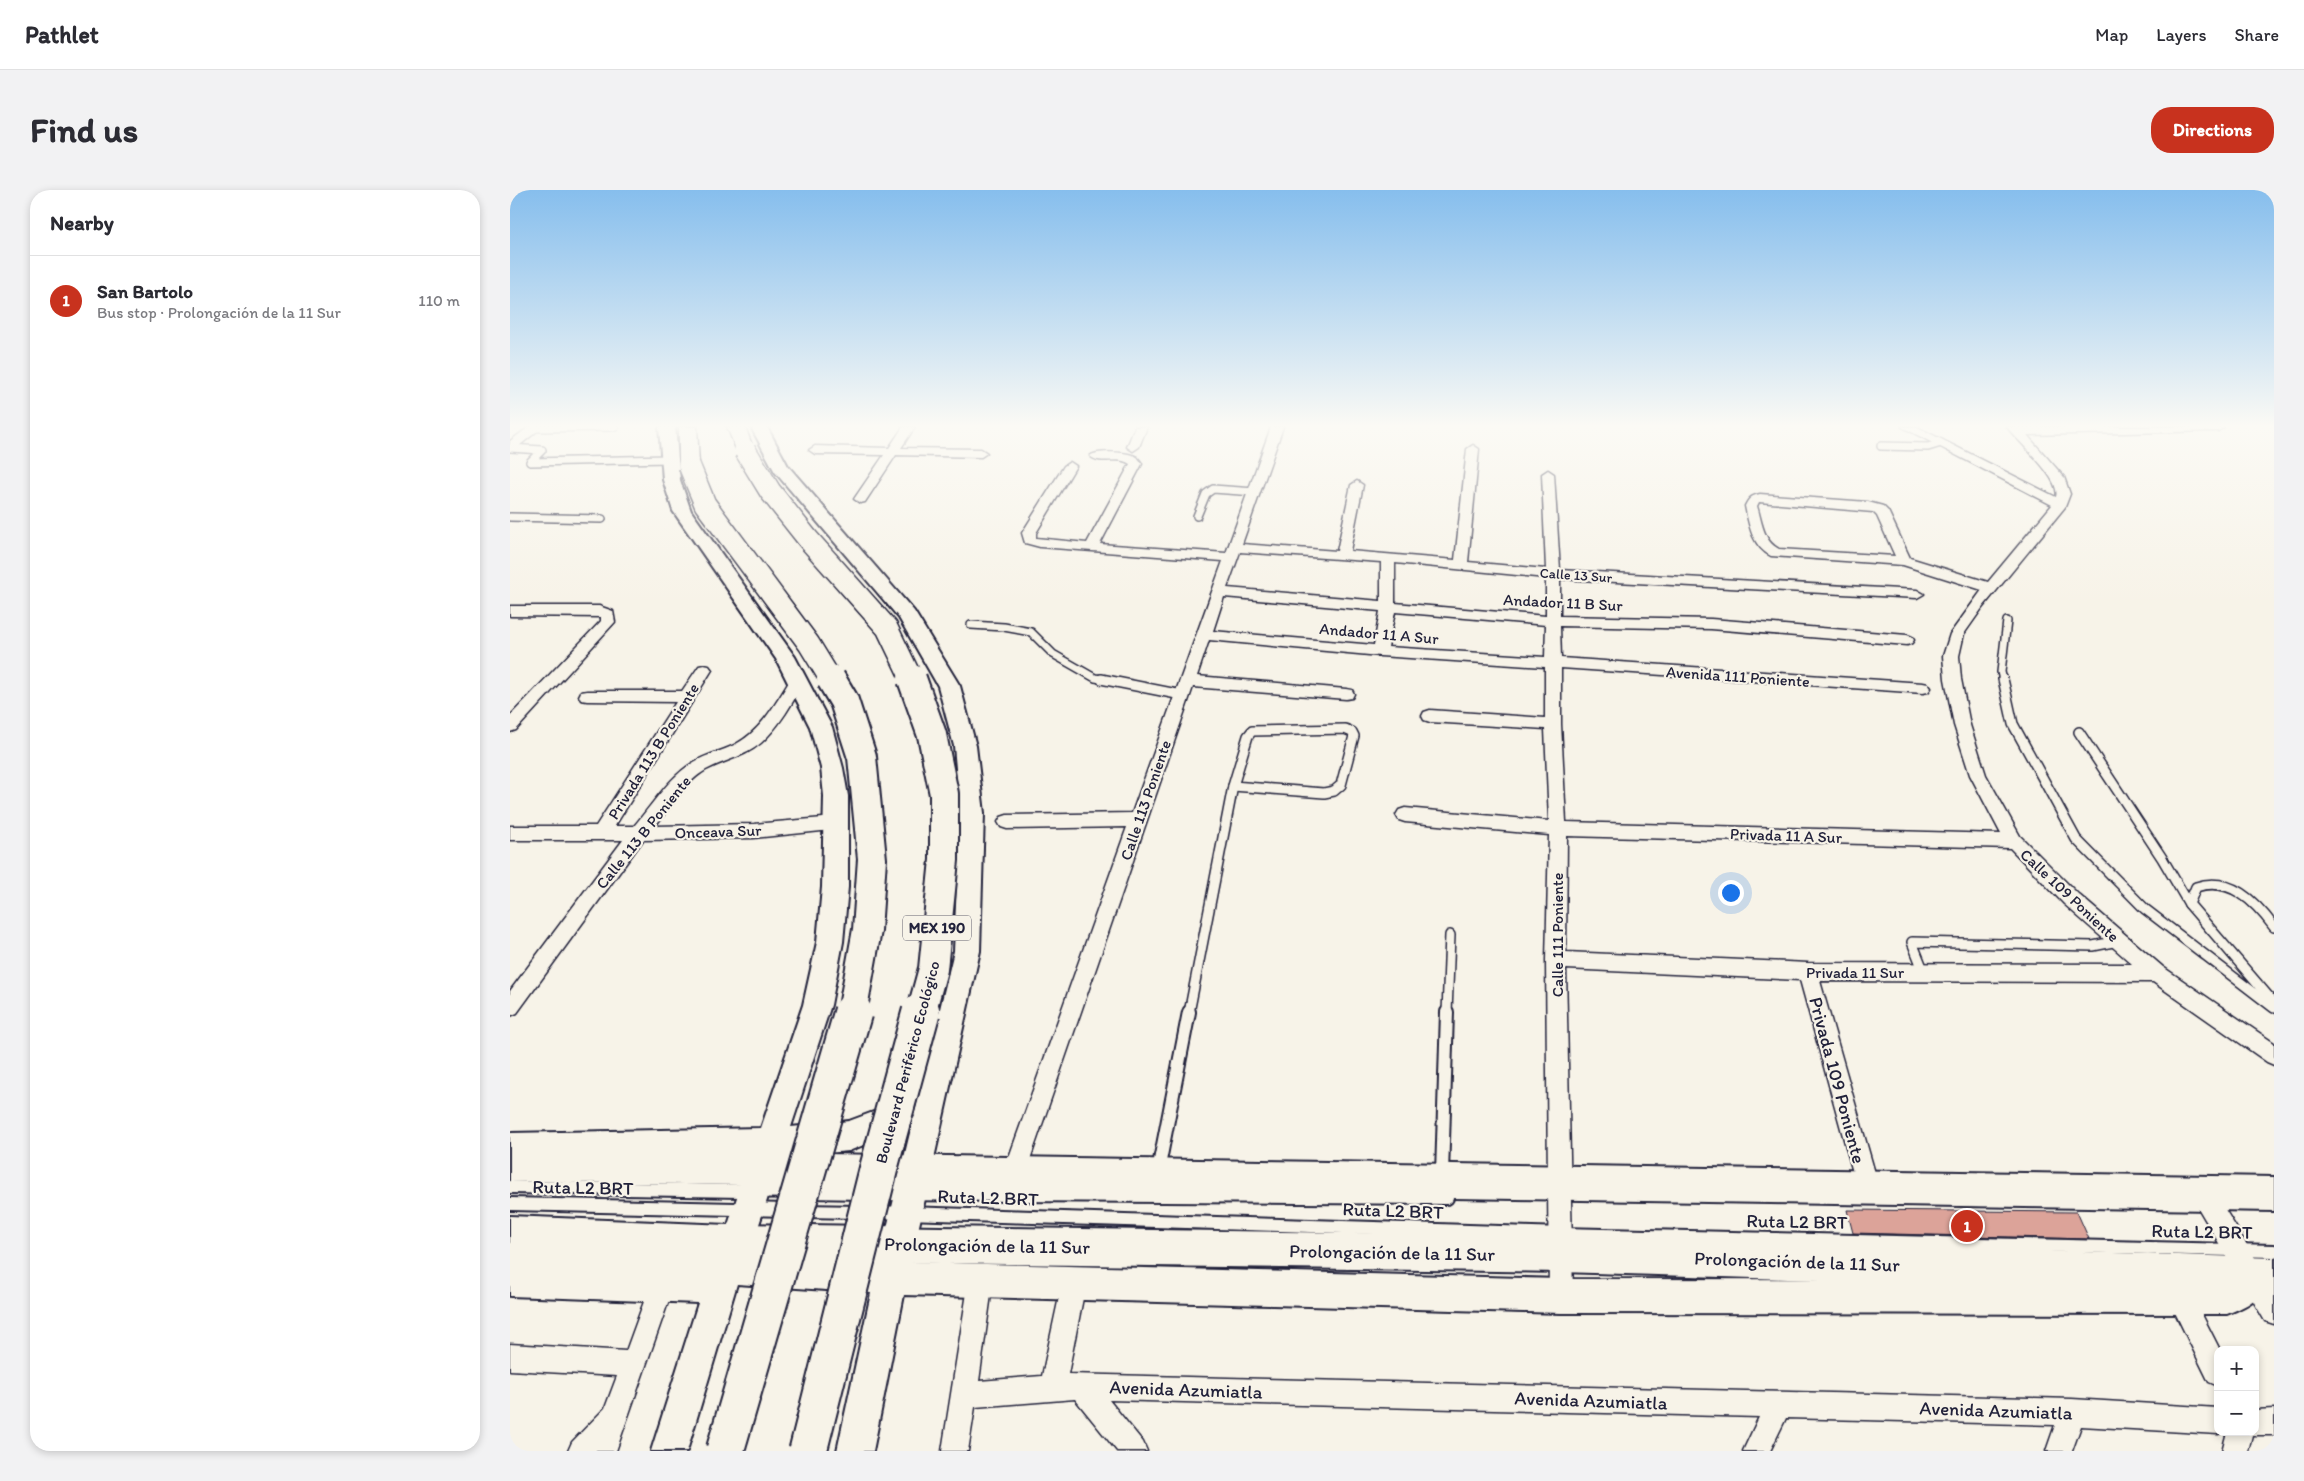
<!DOCTYPE html>
<html lang="en">
<head>
<meta charset="utf-8">
<style>
	body { margin:0; font-family:Itim,sans-serif; background:#f2f2f3; color:#2b2b33 }
	.controls { position:absolute; right:15px; bottom:15px; display:grid; overflow:hidden; border-radius:10px; box-shadow:0 2px 8px #0003 }
	.controls button { width:45px; height:45px; display:grid; place-items:center; padding:0; border:0; border-bottom:1px solid #e1e1e2; background:#fff; color:#2b2b33; font:25px sans-serif }
	.you { position:absolute; left:1220px; top:702px; width:18px; height:18px; margin:-12px; border:4px solid #fff; border-radius:50%; background:#1a73e8; box-shadow:0 0 0 8px #1a73e833 }
	.badge { display:grid; place-items:center; width:32px; height:32px; border-radius:50%; background:#c8321e; color:#fff; font-size:16px; font-weight:700 }
	.pin { position:absolute; translate:-50% -50%; border:2px solid #fff; box-shadow:0 1px 5px #0006 }
	.list { margin:0; padding:0; list-style:none }
	h2 { display:flex; justify-content:space-between; align-items:center; height:65px; margin:0; padding:0 20px; font-size:21px }
	h2 small { font-size:16px; font-weight:400; color:#7c7c81 }
	.list li { display:grid; grid-template-columns:32px 1fr auto; gap:15px; align-items:center; box-sizing:border-box; height:90px; padding:0 20px; border-top:1px solid #e1e1e2 }
	.list b { display:block; font-size:19px; white-space:nowrap }
	.list p { margin:0; font-size:16px; white-space:nowrap; color:#7c7c81 }
	.list em { font-size:16px; font-style:normal; color:#7c7c81 }
	.map { position:relative; flex:none; width:1764px; height:1261px; overflow:hidden; border-radius:20px }
	header { display:flex; align-items:center; gap:30px; box-sizing:border-box; height:70px; padding:0 25px; background:#fff; border-bottom:1px solid #e1e1e2 }
	header strong { font-size:24px }
	nav { display:flex; gap:28px; margin-inline-start:auto; font-size:18px }
	.intro { display:flex; align-items:center; justify-content:space-between; box-sizing:border-box; height:120px; padding:0 30px }
	h1 { margin:0; font-size:35px }
	.button { padding:12px 22px; border-radius:20px; background:#c8321e; color:#fff; font-size:18px; font-weight:700 }
	main { display:flex; gap:30px; padding:0 30px }
	aside { flex:1; background:#fff; border-radius:20px; box-shadow:0 2px 8px #0003 }
	.map>svg:first-child { display:block }
	.building { fill:#dca399; stroke:#22223b }
	.lines { fill:none; stroke-linecap:round; stroke-linejoin:round }
	.lane-far2-casing { stroke:#22223b; stroke-width:10 }
	.lane-far1-casing { stroke:#22223b; stroke-width:12 }
	.lane-casing { stroke:#22223b; stroke-width:16 }
	.street-casing { stroke:#22223b; stroke-width:3 }
	.secondary-casing { stroke:#22223b; stroke-width:4 }
	.primary-casing { stroke:#22223b; stroke-width:4 }
	.highway-casing { stroke:#22223b; stroke-width:3 }
	.lane-far2 { stroke:#f7f3e8; stroke-width:7 }
	.lane-far1 { stroke:#f7f3e8; stroke-width:9 }
	.lane { stroke:#f7f3e8; stroke-width:12 }
	.street { fill:#f7f3e8; fill-rule:evenodd }
	.secondary { fill:#f7f3e8; fill-rule:evenodd }
	.primary { fill:#f7f3e8; fill-rule:evenodd }
	.highway { fill:#f7f3e8; fill-rule:evenodd }
	.highway-bridge-far2-casing { stroke:#22223b; stroke-width:24; stroke-linecap:butt }
	.highway-bridge-far1-casing { stroke:#22223b; stroke-width:32; stroke-linecap:butt }
	.highway-bridge-casing { stroke:#22223b; stroke-width:41; stroke-linecap:butt }
	.highway-bridge-far2 { stroke:#f7f3e8; stroke-width:21 }
	.highway-bridge-far1 { stroke:#f7f3e8; stroke-width:28 }
	.highway-bridge { stroke:#f7f3e8; stroke-width:37 }
	.labels { text-anchor:middle; stroke-width:4.5; stroke-linejoin:round; paint-order:stroke }
	.far-street-label { font-size:14px; fill:#22223b; stroke:#f7f3e8 }
	.shield { fill:#f7f3e8; stroke:#62616f; stroke-width:1 }
	.shield-label { font-size:15px; font-weight:bold; fill:#22223b }
	.street-label { font-size:16px; fill:#22223b; stroke:#f7f3e8 }
	.near-street-label { font-size:19px; fill:#22223b; stroke:#f7f3e8 }
</style>
</head>
<body>
<header>
<strong>Pathlet</strong>
<nav><a>Map</a><a>Layers</a><a>Share</a></nav>
</header>
<div class="intro"><h1>Find us</h1><a class="button">Directions</a></div>
<main>
<aside>
<h2>Nearby<small></small></h2>
<ul class="list">
<li><span class="badge">1</span><div><b>San Bartolo</b><p>Bus stop · Prolongación de la 11 Sur</p></div><em>110 m</em></li>
</ul>
</aside>
<div class="map">
<svg width="1764" height="1261" viewBox="0 0 1764 1261">
	<rect width="100%" height="100%" fill="#f7f3e8"/>
	<filter id="ink" filterUnits="userSpaceOnUse"><feTurbulence type="fractalNoise" baseFrequency=".02" numOctaves="2"/><feDisplacementMap in="SourceGraphic" scale="10" xChannelSelector="R" yChannelSelector="G"/><feConvolveMatrix kernelMatrix="1 2 1 2 8 2 1 2 1" color-interpolation-filters="sRGB"/></filter>
	<g filter="url(#ink)">
		<path class="building" d="M1337 1020 1567 1022 1579 1049 1343 1043Z"/>
		<g class="lines">
			<defs>
				<g id="lane-far2">
					<path d="M24 238 105 237"/>
					<path d="M1371 256 1418 257 1431 253"/>
					<path d="M0 258 32 260 20 272 158 269"/>
					<path d="M687 326 696 304 703 299 745 302"/>
					<path d="M0 327 92 329"/>
					<path d="M461 435 494 437 521 442 543 464 585 488 598 490"/>
					<path d="M1493 490 1491 482 1497 431"/>
				</g>
				<g id="lane-far1">
					<path d="M591 489 672 505"/>
					<path d="M1493 489 1503 534 1566 649 1635 719 1764 818"/>
					<path d="M835 539 842 542 844 546 831 595 824 601 814 603 723 596 738 546 742 541Z"/>
					<path d="M1569 542 1652 668 1679 714"/>
					<path d="M1764 737C1745 711 1720 686 1686 697L1679 714 1764 813"/>
					<path d="M1414 782 1402 752 1583 756 1608 751"/>
					<path d="M679 823 723 596"/>
					<path d="M937 823 940 745"/>
				</g>
				<g id="lane">
					<path d="M648 981 679 822"/>
					<path d="M932 984 937 822"/>
					<path d="M0 997 282 1002"/>
					<path d="M298 1002 355 1003"/>
					<path d="M370 1004 937 1008"/>
					<path d="M0 1014 277 1020"/>
					<path d="M293 1021 350 1022"/>
					<path d="M365 1022 1051 1044 1764 1061"/>
				</g>
				<g id="street">
					<path d="M19 237H32L4 260 0 261V251Z"/>
					<path d="M393 237H405L391 258 471 259 477 263 471 267 386 265 355 312 350 313 344 309 374 265 305 264 299 260 305 256 379 258Z"/>
					<path d="M625 237H637L629 257 623 261 617 257Z"/>
					<path d="M761 237H773L732 354 827 361 841 295 847 291 853 295 840 361 945 370 957 259 963 255 969 259 958 372 1036 379 1032 284 1038 280 1044 284 1050 380 1407 400 1414 404 1407 408 1050 389V426L1201 429 1397 445 1402 447 1404 450 1402 453 1397 455 1201 439 1050 436 1051 468 1413 493 1418 494 1421 498 1418 502 1413 503 1051 478V534L1056 632 1491 644 1460 585 1444 535 1435 489 1433 466 1440 444 1472 400 1393 375 1261 366C1242 356 1239 335 1235 316 1239 308 1241 306 1250 304L1358 312 1373 316 1378 321 1400 368 1478 392 1542 315 1392 237H1407L1546 307C1552 289 1508 252 1497 237H1714L1708 241 1517 245 1554 287 1560 304 1555 317 1473 417 1454 444 1449 466 1451 489 1460 535 1476 585 1510 646 1568 704 1653 777 1764 853V875L1757 872 1643 792 1310 791 1369 997 1366 1005 1358 1008 1350 1005 1347 997 1290 790 1056 779 1063 1106 1060 1115 1051 1118 1042 1115 1039 1106 1036 770 1039 645 895 632 889 630 886 625 889 620 895 618 1039 631 1035 539 920 532 914 530 912 526 914 522 920 520 1035 528V477L870 466 699 450 687 486 836 499 842 500 844 504 842 508 836 509 683 497 515 984 512 992 504 995 496 992 493 984 617 637 497 639 491 637 488 632 491 627 497 625 622 623 713 371 530 357 515 353 512 343 554 276 560 272 566 276 526 343V348L577 353 620 274C609 265 590 276 580 266 586 260 620 262 627 267 628 268 632 273 632 274L590 354 716 363ZM1249 312 1363 322 1367 326 1385 366 1269 359C1253 351 1252 332 1247 316ZM730 362 871 372V411L717 398ZM885 373 1036 388V426L885 413ZM714 407 870 421 864 455 703 441ZM885 422 1036 435 1035 467 878 457ZM1057 646 1500 658 1554 714 1622 774 1298 773 1056 762Z"/>
					<path d="M0 416H89L103 421 105 432 6 540 0 542V526L91 431V427L0 426Z"/>
					<path d="M194 475 199 476 202 480 105 636H124C142 615 160 586 184 572 197 564 213 561 226 554 252 540 267 511 282 487H292L295 491C282 513 270 536 251 553 235 567 214 570 196 580 175 592 160 618 145 636L244 634 325 627 331 629 334 634 331 639 244 648 133 650 7 823 0 826V801L113 650H0V636H86L166 512 77 511 71 510 69 506 71 502 77 501H172L189 476Z"/>
					<path d="M1692 992 1700 995 1764 1099V1134L1755 1131 1684 1011 1681 1003 1684 995Z"/>
					<path d="M471 1078 480 1081 483 1090 469 1191 532 1186 552 1093 555 1084 564 1081 573 1084 576 1093 558 1184 1562 1209 1708 1218V1242H1713L1708 1244 1571 1236 1562 1261H1536L1545 1235 1276 1228 1260 1261H1233L1249 1227 599 1210 633 1252 637 1261H607L565 1209 465 1217 458 1261H432L459 1090 462 1081Z"/>
					<path d="M149 1092 158 1095 161 1104 106 1261H58L62 1252 95 1218 107 1186 0 1180V1154L116 1161 140 1095Z"/>
					<path d="M1668 1092 1677 1095 1710 1160H1708V1196L1699 1192 1656 1104 1659 1095Z"/>
					<path d="M1764 1219V1245H1742L1738 1261H1712L1717 1242H1745V1220Z"/>
				</g>
				<path id="secondary" d="M149 237H165L170 290 181 321 285 467 322 537 333 578 338 606V697L333 752 321 815 281 937 339 931 390 912 400 916 405 926 400 936 339 961 271 967 240 1062 369 1071 444 761 450 623 444 556 428 496 389 428 265 282 241 237H257L278 276 404 421 450 496 466 556 474 623 470 761 401 1072 1051 1089 1717 1090 1730 1074 1742 1070 1754 1074 1758 1086C1748 1111 1741 1114 1717 1124L1051 1123 394 1105 363 1261H327L361 1103 227 1094 177 1261H141L188 1113 0 1106V1026L218 1035 231 995 0 991V943L251 938 293 815 307 752 312 697 314 606 311 578 300 537 266 469 163 321 153 290Z"/>
				<g id="primary">
					<path d="M252 963 1764 987V1021L252 997 240 992 235 980 240 968Z"/>
					<path d="M228 1034 1051 1046 1764 1068V1104L1051 1082 228 1070 215 1065 210 1052 215 1039Z"/>
				</g>
				<g id="highway">
					<path d="M169 237H187L189 275 186 279 179 281 172 279 169 275Z"/>
					<path d="M217 237H235L244 260 242 264 235 266 228 264Z"/>
				</g>
			</defs>
			<use href="#lane-far2" class="lane-far2-casing"/>
			<use href="#lane-far1" class="lane-far1-casing"/>
			<use href="#lane" class="lane-casing"/>
			<use href="#street" class="street-casing"/>
			<use href="#secondary" class="secondary-casing"/>
			<use href="#primary" class="primary-casing"/>
			<use href="#highway" class="highway-casing"/>
			<use href="#lane-far2" class="lane-far2"/>
			<use href="#lane-far1" class="lane-far1"/>
			<use href="#lane" class="lane"/>
			<use href="#street" class="street"/>
			<use href="#secondary" class="secondary"/>
			<use href="#primary" class="primary"/>
			<use href="#highway" class="highway"/>
			<defs>
				<g id="highway-bridge-far2">
					<path d="M235 260 260 301 298 349 377 438 402 490"/>
					<path d="M179 275 195 314 299 454 321 490"/>
				</g>
				<g id="highway-bridge-far1">
					<path d="M321 489 334 511 352 567 362 669 357 740 342 823"/>
					<path d="M402 489 422 545 434 604V670L423 779 411 823"/>
				</g>
				<g id="highway-bridge">
					<path d="M215 1261 343 822"/>
					<path d="M298 1261 369 977 411 822"/>
				</g>
			</defs>
			<use href="#highway-bridge-far2" class="highway-bridge-far2-casing"/>
			<use href="#highway-bridge-far1" class="highway-bridge-far1-casing"/>
			<use href="#highway-bridge" class="highway-bridge-casing"/>
			<use href="#highway-bridge-far2" class="highway-bridge-far2"/>
			<use href="#highway-bridge-far1" class="highway-bridge-far1"/>
			<use href="#highway-bridge" class="highway-bridge"/>
		</g>
	</g>
	<linearGradient id="sky" x2="0" y2="1"><stop stop-color="#86beed"/><stop offset="0.57" stop-color="#fbfaf5"/><stop offset="1" stop-color="#fbfaf5" stop-opacity="0"/></linearGradient>
	<rect width="1764" height="414" fill="url(#sky)"/>
	<g class="labels">
		<g class="far-street-label">
			<text transform="translate(1066 385) rotate(4)" y="5">Calle 13 Sur</text>
		</g>
		<rect class="shield" x="393" y="725.5" width="68" height="25" rx="4"/>
		<g class="shield-label">
			<text x="427" y="743">MEX 190</text>
		</g>
		<g class="street-label">
			<text transform="translate(1053 412) rotate(3)" y="6">Andador 11 B Sur</text>
			<text transform="translate(869 443) rotate(5)" y="6">Andador 11 A Sur</text>
			<text transform="translate(1228 486) rotate(4)" y="6">Avenida 111 Poniente</text>
			<text transform="translate(143 561) rotate(-58)" y="6">Privada 113 B Poniente</text>
			<text transform="translate(635 610) rotate(-71)" y="6">Calle 113 Poniente</text>
			<text transform="translate(208 641) rotate(-2)" y="6">Onceava Sur</text>
			<text transform="translate(133 642) rotate(-51)" y="6">Calle 113 B Poniente</text>
			<text transform="translate(1276 645) rotate(2)" y="6">Privada 11 A Sur</text>
			<text transform="translate(1560 705) rotate(43)" y="6">Calle 109 Poniente</text>
			<text transform="translate(1047 745) rotate(-90)" y="6">Calle 111 Poniente</text>
			<text x="1345" y="788">Privada 11 Sur</text>
			<text transform="translate(397 872) rotate(-75)" y="6">Boulevard Periférico Ecológico</text>
		</g>
		<g class="near-street-label">
			<text transform="translate(1328 890) rotate(75)" y="7">Privada 109 Poniente</text>
			<text transform="translate(73 997) rotate(1)" y="7">Ruta L2 BRT</text>
			<text transform="translate(478 1007) rotate(2)" y="7">Ruta L2 BRT</text>
			<text transform="translate(883 1020) rotate(2)" y="7">Ruta L2 BRT</text>
			<text transform="translate(1287 1031) rotate(1)" y="7">Ruta L2 BRT</text>
			<text transform="translate(1692 1041) rotate(1)" y="7">Ruta L2 BRT</text>
			<text transform="translate(477 1055) rotate(1)" y="7">Prolongación de la 11 Sur</text>
			<text transform="translate(882 1062) rotate(1)" y="7">Prolongación de la 11 Sur</text>
			<text transform="translate(1287 1071) rotate(2)" y="7">Prolongación de la 11 Sur</text>
			<text transform="translate(676 1199) rotate(2)" y="7">Avenida Azumiatla</text>
			<text transform="translate(1081 1210) rotate(2)" y="7">Avenida Azumiatla</text>
			<text transform="translate(1486 1220) rotate(2)" y="7">Avenida Azumiatla</text>
		</g>
	</g>
</svg>
<div class="controls">
<button>+</button>
<button>−</button>
</div>
<div class="you"></div>
<div class="pin badge" style="left:1457px;top:1036px">1</div>
</div>
</main>
</body>
</html>
